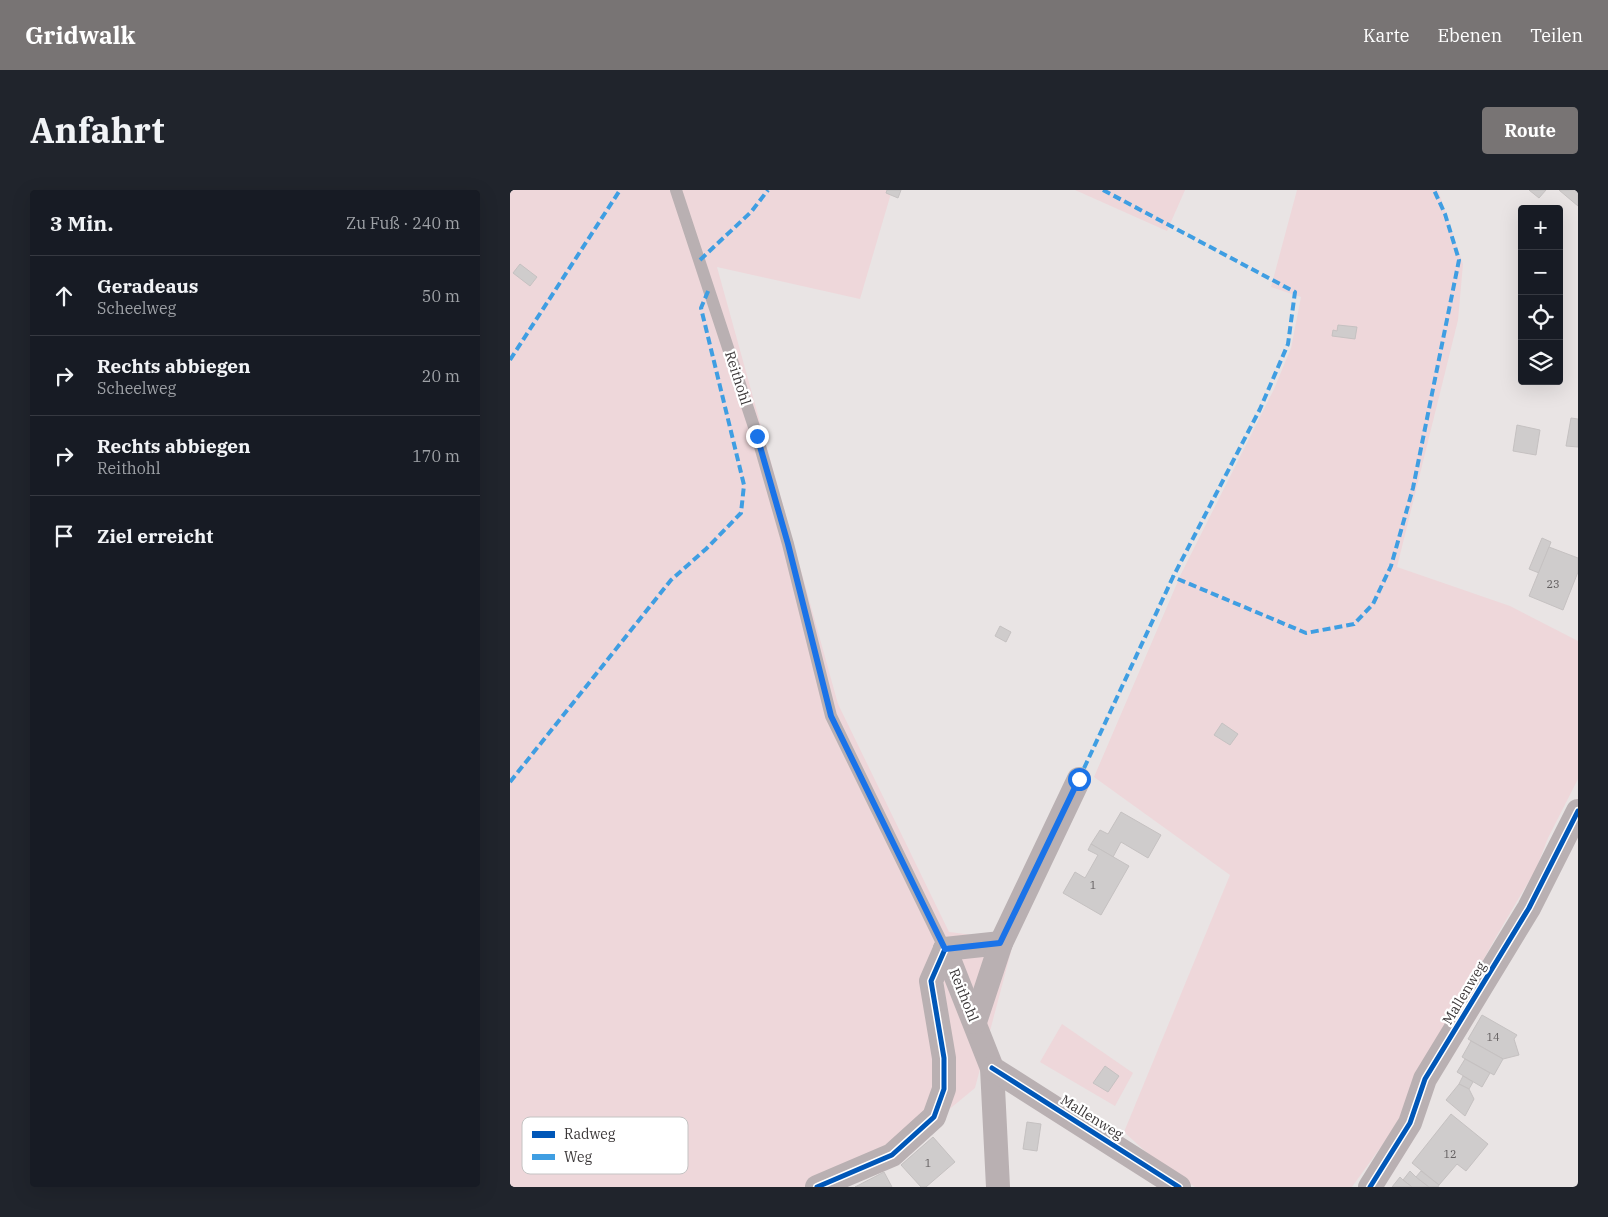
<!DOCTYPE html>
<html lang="de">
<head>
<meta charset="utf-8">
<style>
	body { margin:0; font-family:"IBM Plex Serif",serif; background:#20242c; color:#f1f3f6 }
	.controls { position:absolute; right:15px; top:15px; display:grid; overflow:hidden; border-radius:5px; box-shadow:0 5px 20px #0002 }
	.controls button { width:45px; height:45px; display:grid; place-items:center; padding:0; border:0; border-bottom:1px solid #363941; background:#171b24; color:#f1f3f6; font:25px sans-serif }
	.stop { position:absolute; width:15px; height:15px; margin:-11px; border:4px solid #1a73e8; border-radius:50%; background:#fff }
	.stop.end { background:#1a73e8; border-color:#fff; box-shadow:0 1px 5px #0008 }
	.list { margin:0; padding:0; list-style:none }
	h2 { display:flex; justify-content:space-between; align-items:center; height:65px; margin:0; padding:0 20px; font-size:21px }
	h2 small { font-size:16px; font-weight:400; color:#9ea1a6 }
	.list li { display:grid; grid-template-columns:32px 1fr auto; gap:15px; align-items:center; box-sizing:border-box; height:80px; padding:0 20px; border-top:1px solid #363941 }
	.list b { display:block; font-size:19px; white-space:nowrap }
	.list p { margin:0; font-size:16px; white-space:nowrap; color:#9ea1a6 }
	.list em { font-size:16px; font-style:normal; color:#9ea1a6 }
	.icon { flex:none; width:28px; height:28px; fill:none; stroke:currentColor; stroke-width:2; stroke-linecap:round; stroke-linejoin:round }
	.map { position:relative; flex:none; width:1068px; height:997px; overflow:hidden; border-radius:5px }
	header { display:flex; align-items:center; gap:30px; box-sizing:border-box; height:70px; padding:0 25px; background:#787474; color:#fff }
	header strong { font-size:24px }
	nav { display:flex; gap:28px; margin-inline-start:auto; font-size:18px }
	.intro { display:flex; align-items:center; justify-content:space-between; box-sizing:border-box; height:120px; padding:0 30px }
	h1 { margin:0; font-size:35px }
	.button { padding:12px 22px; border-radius:5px; background:#787474; color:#fff; font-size:18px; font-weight:700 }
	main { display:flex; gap:30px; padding:0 30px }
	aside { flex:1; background:#171b24; border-radius:5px; box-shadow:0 5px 20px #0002 }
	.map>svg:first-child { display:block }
	.green { fill:#eed7da }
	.building { fill:#cfcccc; stroke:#c5c1c1 }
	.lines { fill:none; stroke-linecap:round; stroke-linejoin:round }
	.lane { stroke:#b9b0b2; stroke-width:12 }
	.street { stroke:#b9b0b2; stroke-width:24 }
	.quiet { stroke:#3f9ee2; stroke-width:4; stroke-dasharray:8 4; stroke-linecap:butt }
	.cycleway-casing { stroke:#fff; stroke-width:8 }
	.cycleway { stroke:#0057b8; stroke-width:5 }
	.route { stroke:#1a73e8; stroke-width:6 }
	.labels { text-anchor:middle; stroke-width:4.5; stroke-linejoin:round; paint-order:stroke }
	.number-label { font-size:11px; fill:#615d5e }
	.street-label { font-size:14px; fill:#3b3738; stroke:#fff }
	.key { fill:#fff; stroke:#c4c3c3; stroke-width:1 }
	.key-label { font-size:14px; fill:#3b3738 }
</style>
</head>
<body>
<header>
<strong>Gridwalk</strong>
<nav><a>Karte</a><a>Ebenen</a><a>Teilen</a></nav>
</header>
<div class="intro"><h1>Anfahrt</h1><a class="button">Route</a></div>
<main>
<aside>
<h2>3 Min.<small>Zu Fuß · 240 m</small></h2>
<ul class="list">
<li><svg class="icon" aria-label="ahead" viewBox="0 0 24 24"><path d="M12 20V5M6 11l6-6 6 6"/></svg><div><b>Geradeaus</b><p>Scheelweg</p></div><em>50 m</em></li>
<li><svg class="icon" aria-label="right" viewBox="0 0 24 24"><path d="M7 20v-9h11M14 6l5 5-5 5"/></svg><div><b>Rechts abbiegen</b><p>Scheelweg</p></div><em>20 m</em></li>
<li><svg class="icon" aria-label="right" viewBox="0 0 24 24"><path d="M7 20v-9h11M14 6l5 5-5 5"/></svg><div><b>Rechts abbiegen</b><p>Reithohl</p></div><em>170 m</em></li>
<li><svg class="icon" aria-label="arrive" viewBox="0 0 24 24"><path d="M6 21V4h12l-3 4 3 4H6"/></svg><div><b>Ziel erreicht</b></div></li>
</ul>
</aside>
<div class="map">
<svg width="1068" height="997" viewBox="0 0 1068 997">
	<rect width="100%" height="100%" fill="#e9e4e4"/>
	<g class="green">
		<path d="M0 0H382L350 109 207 77 328 514 439 742 504 750 465 898 373 974 318 997H0Z"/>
		<path d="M565 0H675L657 41Z"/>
		<path d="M787 0H928L953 74 948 130 887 377 1000 416 1068 451V589L1038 648 1026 679 986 747 920 866 891 929 842 997H685L646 971 614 942 720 685 584 587 671 384 764 199 781 158 791 107 761 97Z"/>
		<path d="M552 834 623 883 605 916 530 872Z"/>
	</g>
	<g class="building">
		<path d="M377 0H391L388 8 376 3Z"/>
		<path d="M1019 0H1036L1029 8Z"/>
		<path d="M1049 0H1068V16Z"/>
		<path d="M10 74 27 87 20 96 3 83Z"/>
		<path d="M828 135 847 137 845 149 822 146 823 140 827 141Z"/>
		<path d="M1061 228 1068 229V257L1056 256Z"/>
		<path d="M1007 235 1030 240 1026 265 1003 261Z"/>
		<path d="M1032 348 1041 352 1029 383 1019 379Z"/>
		<path d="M1039 357 1068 368V382L1053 420 1019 406Z"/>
		<path d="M490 436 501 442 496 452 485 446Z"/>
		<path d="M712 533 728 544 720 555 704 545Z"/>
		<path d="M611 622 651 645 638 668 611 652 603 667 581 654 590 640 598 644Z"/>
		<path d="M581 654 619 676 591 725 553 703 565 682 575 688 588 665 578 660Z"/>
		<path d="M972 825 1007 845 1004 849 1009 865 993 869 958 849Z"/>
		<path d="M961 851 993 869 984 885 952 867Z"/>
		<path d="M955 869 980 883 972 897 947 882Z"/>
		<path d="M595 876 609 886 598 902 583 893Z"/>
		<path d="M953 886 963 892 959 899 949 894Z"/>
		<path d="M949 894 959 899 964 909 955 926 936 910Z"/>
		<path d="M941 924 978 954 956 981 947 974 929 995 902 973Z"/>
		<path d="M517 932 531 934 527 961 513 959Z"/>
		<path d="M423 947 445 972 416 997H411L391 975Z"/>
		<path d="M900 981 906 987 919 997H902L893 990Z"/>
		<path d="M911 981 929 995 928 997H919L906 987Z"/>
		<path d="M374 982 382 997H345Z"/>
		<path d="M890 987 893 990 902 997H882Z"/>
	</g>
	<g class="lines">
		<path class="lane" d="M166 0 247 246 278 354 321 526 435 759"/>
		<g class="street">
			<path d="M435 759 482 878 488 997"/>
			<path d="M435 759 491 753"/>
			<path d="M465 832 491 753 569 589"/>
			<path d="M482 878 669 997"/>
			<path d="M307 997 382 965 424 927 434 899V868L421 791 435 759"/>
			<path d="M860 997 900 933 915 889 1019 718 1068 621"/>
		</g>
		<g class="quiet">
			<path d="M593 0 785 102 778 154 750 219 663 387"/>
			<path d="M190 70 241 22 258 0"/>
			<path d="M0 170 110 0"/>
			<path d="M569 589 663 387 796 443 844 434 863 414 881 376 903 298 949 70 935 24 924 0"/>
			<path d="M0 592 161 390 196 359 231 323 234 295 191 118 199 99"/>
		</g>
		<defs>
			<g id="cycleway">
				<path d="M482 878 669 997"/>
				<path d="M307 997 382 965 424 927 434 899V868L421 791 435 759"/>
				<path d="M860 997 900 933 915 889 1019 718 1068 621"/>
			</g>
		</defs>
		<use href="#cycleway" class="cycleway-casing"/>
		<use href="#cycleway" class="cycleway"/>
	</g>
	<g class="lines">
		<path class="route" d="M247 246 278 354 321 526 435 759 490 753 569 589"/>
	</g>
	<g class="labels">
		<g class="number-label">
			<text x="1043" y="398">23</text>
			<text x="583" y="699">1</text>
			<text x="983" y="851">14</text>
			<text x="940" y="968">12</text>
			<text x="418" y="977">1</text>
		</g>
		<g class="street-label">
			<text transform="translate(228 188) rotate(72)" y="5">Reithohl</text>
			<text transform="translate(954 803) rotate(-59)" y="5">Mallenweg</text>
			<text transform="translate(454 805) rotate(68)" y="5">Reithohl</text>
			<text transform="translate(582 927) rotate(32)" y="5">Mallenweg</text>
		</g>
	</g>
	<rect x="12" y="927" width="166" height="57" rx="8" class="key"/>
	<rect x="22" y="941" width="23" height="7" fill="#0057b8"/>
	<rect x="22" y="964" width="23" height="6" fill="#3f9ee2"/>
	<g class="key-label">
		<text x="54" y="949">Radweg</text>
		<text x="54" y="972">Weg</text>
	</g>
</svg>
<div class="controls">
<button>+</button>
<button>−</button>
<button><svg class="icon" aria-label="locate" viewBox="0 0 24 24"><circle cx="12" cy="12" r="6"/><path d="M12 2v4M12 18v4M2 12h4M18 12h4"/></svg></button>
<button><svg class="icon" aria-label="layers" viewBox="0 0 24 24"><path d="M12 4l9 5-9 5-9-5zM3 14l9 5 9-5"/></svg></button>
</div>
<div class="stop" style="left:569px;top:589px"></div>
<div class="stop end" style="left:247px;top:246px"></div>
</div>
</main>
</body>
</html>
